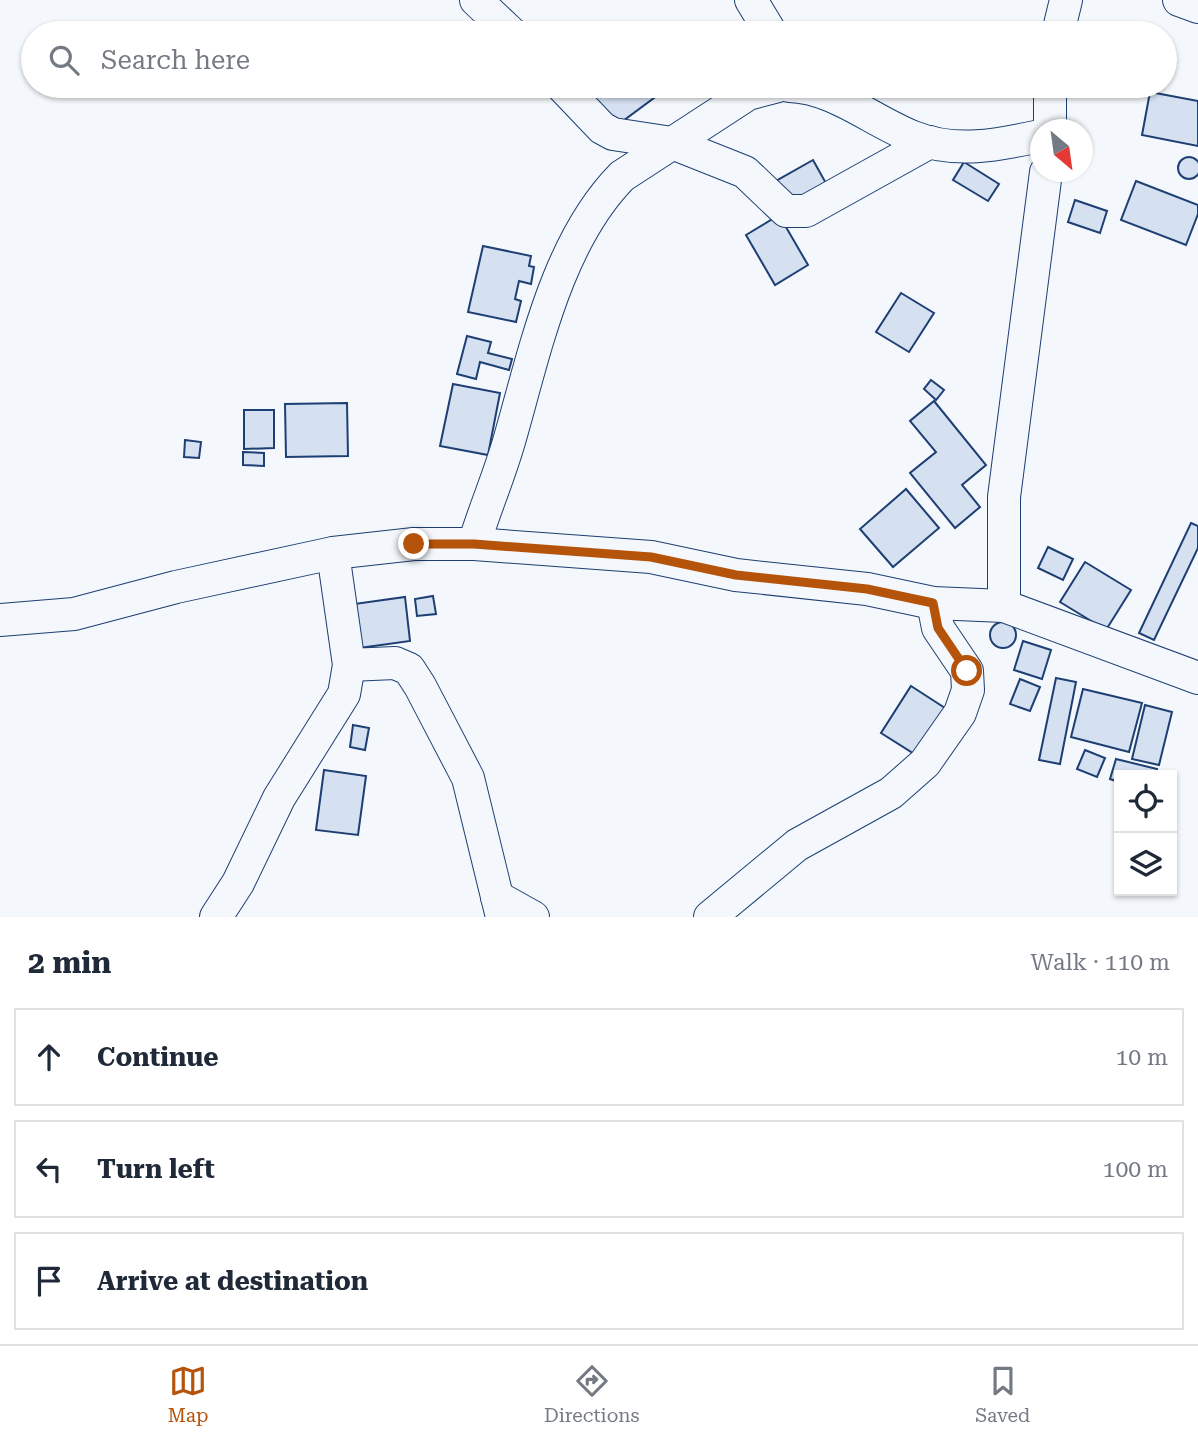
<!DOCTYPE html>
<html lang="en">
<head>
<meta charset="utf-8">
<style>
	body { margin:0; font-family:"Roboto Serif",serif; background:#f2f2f3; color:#1f2937 }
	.controls { position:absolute; right:21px; bottom:21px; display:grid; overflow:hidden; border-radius:0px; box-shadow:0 2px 5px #0004 }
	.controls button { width:63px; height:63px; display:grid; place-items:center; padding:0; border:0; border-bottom:2px solid #e0e1e3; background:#fff; color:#1f2937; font:35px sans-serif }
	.compass { position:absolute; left:1030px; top:119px; width:63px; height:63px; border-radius:50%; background:#fff; box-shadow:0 2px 5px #0004; rotate:151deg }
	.stop { position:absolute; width:21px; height:21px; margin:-16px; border:5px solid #b45309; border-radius:50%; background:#fff }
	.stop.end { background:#b45309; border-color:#fff; box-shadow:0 2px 7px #0008 }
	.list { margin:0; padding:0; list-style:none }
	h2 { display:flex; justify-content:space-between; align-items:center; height:91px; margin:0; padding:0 28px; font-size:30px }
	h2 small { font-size:23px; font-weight:400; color:#747a83 }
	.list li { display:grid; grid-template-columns:46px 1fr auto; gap:21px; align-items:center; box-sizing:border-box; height:98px; margin:0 14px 14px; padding:0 14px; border:2px solid #e0e1e3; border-radius:0px }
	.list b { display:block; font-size:26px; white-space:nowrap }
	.list em { font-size:23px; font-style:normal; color:#747a83 }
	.icon { flex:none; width:38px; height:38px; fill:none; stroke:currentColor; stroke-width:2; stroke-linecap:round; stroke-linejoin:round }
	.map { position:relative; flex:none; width:1198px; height:917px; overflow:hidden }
	.search { position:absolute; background:#fff; box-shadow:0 2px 5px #0004; left:21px; right:21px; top:21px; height:77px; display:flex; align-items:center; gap:18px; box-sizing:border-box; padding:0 24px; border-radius:38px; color:#747a83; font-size:26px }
	.sheet { height:427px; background:#fff }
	nav { display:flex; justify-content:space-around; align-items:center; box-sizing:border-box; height:98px; border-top:2px solid #e0e1e3; background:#fff; font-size:19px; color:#747a83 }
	nav a { display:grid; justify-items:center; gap:4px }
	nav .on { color:#b45309 }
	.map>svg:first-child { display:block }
	.building { fill:#d5e0f0; stroke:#1d3f73; stroke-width:2 }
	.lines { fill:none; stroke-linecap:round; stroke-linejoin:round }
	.street-casing { stroke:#1d3f73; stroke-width:34 }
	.street { stroke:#f4f7fb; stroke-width:32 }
	.route { stroke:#b45309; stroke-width:9 }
</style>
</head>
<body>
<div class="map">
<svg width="1198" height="917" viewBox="0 0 1198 917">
	<rect width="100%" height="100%" fill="#f4f7fb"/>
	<g class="building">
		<path d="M598 86H657L662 92 612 129 586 94Z"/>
		<path d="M1150 92 1198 101V146L1142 135Z"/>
		<circle cx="1189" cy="168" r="11"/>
		<path d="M813 160 827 185 790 206 776 181Z"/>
		<path d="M964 162 999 184 988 201 953 180Z"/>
		<path d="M1136 181 1198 205V214L1186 245 1121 220Z"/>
		<path d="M1075 200 1107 211 1100 233 1068 222Z"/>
		<path d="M779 215 808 265 775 285 746 235Z"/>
		<path d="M483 246 531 256 529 266 534 267 531 284 519 281 515 299 521 301 516 322 468 312Z"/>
		<path d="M901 293 934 313 909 352 876 332Z"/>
		<path d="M467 336 491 342 488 353 512 359 509 370 480 362 476 379 457 374Z"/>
		<path d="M931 380 944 390 936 400 924 389Z"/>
		<path d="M453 384 500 393 488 455 440 446Z"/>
		<path d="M934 401 986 465 962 485 980 507 955 528 910 473 936 452 910 421Z"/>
		<path d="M347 403 348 456 286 457 285 404Z"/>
		<path d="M244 410H274V448L244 449Z"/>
		<path d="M185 440 201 442 199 458 184 457Z"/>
		<path d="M243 452 264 453V466L243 465Z"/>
		<path d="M906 489 939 528 893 567 860 529Z"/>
		<path d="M1191 523 1198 526V548L1154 640 1139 633Z"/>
		<path d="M1048 547 1073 559 1063 580 1038 568Z"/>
		<path d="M1085 562 1131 590 1106 630 1060 602Z"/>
		<path d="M433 596 436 614 417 616 415 599Z"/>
		<path d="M405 597 410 641 352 649 347 605Z"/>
		<circle cx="1003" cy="635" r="13"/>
		<path d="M1023 641 1051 650 1042 679 1014 670Z"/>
		<path d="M1056 678 1076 682 1060 764 1039 760Z"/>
		<path d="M1020 679 1040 687 1030 711 1010 704Z"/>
		<path d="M911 686 945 708 916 755 881 733Z"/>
		<path d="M1083 689 1142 703 1129 752 1071 737Z"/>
		<path d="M1145 705 1172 712 1159 765 1132 759Z"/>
		<path d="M353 725 369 728 365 750 350 747Z"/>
		<path d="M1085 750 1105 758 1097 777 1077 769Z"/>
		<path d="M1116 759 1157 769 1156 775H1119V782L1110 779Z"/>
		<path d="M324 770 366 776 358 835 316 830Z"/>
	</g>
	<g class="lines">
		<defs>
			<g id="street">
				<path d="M476 0 511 33"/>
				<path d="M751 0 771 33"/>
				<path d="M1179 0 1198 7"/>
				<path d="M1058 33 1066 0"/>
				<path d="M562 86 602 128 613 134 672 143 745 172 786 211H806L930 142"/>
				<path d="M789 86C834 87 872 121 913 137 955 154 998 145 1040 136"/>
				<path d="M1050 130V86"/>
				<path d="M474 544C485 508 500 474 510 438 535 351 557 242 622 176L748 94 778 86"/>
				<path d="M1004 606V497L1046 172"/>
				<path d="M0 620 74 614 176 587 333 553 414 544H474L651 557 736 575 867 589 933 603 1004 606 1198 678"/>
				<path d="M349 665 395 663 409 669 420 686 468 778 502 917"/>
				<path d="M497 897 533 917"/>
				<path d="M216 917 238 883 279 798 344 694 349 665 333 553"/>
				<path d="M710 917 797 845 891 793 925 763 960 713 968 690 967 671 938 628 933 603"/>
			</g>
		</defs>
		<use href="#street" class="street-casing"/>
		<use href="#street" class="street"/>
	</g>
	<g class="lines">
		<path class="route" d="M414 544H474L651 557 736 575 867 589 933 603 938 628 967 671"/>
	</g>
</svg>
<div class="controls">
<button><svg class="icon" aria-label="locate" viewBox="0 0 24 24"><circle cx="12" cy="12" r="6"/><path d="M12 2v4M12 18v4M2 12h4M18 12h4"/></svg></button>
<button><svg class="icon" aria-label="layers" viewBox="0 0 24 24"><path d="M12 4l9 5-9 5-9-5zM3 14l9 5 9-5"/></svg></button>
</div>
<svg class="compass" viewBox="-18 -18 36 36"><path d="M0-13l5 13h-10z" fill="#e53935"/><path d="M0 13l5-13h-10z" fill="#747a83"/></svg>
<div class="stop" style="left:967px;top:671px"></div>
<div class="stop end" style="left:414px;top:544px"></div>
<div class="search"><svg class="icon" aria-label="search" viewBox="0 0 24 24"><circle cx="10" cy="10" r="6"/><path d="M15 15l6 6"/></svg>Search here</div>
</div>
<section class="sheet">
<h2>2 min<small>Walk · 110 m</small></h2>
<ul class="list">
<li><svg class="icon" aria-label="ahead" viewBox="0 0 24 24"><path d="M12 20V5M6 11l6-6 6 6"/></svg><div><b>Continue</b></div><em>10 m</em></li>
<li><svg class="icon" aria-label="left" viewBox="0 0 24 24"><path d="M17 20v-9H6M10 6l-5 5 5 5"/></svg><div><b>Turn left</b></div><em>100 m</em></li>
<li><svg class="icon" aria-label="arrive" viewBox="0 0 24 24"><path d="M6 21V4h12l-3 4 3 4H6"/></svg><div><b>Arrive at destination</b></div></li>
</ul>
</section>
<nav>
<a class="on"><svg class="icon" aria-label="map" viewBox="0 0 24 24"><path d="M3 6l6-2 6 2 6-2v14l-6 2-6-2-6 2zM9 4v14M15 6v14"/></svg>Map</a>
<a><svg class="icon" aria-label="directions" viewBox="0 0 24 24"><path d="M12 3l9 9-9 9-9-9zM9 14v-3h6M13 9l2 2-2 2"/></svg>Directions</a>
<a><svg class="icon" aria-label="saved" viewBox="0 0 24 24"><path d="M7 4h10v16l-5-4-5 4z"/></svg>Saved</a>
</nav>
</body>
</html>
